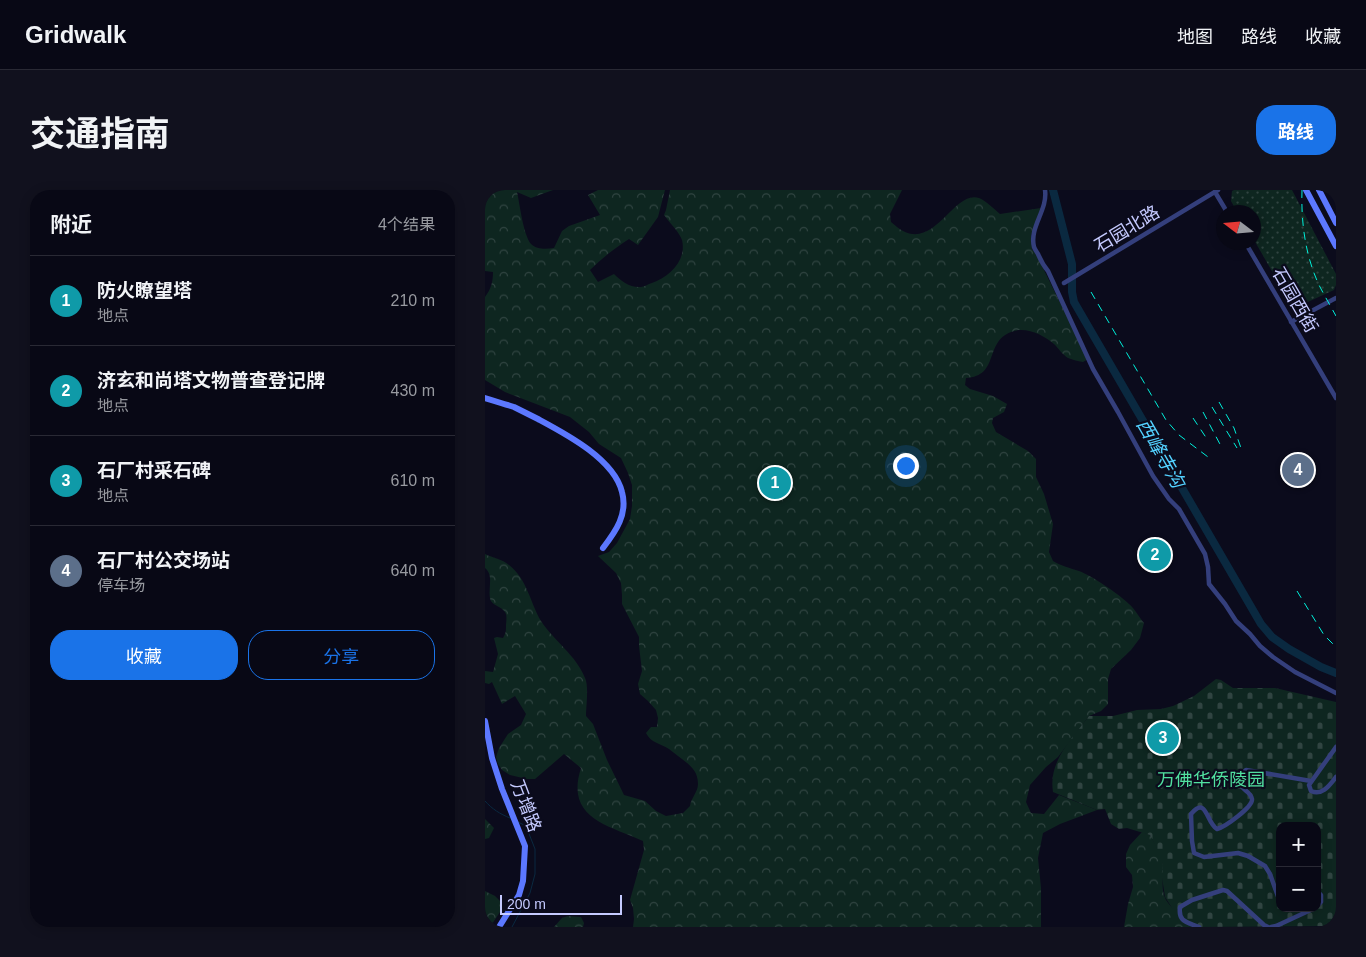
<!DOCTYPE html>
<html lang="zh">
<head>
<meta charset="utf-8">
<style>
	body { margin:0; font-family:Helvetica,"Noto Sans SC",sans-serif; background:#11111e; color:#f1f3f6 }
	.controls { position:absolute; right:15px; bottom:15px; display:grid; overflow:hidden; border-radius:10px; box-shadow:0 2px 12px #0003 }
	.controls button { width:45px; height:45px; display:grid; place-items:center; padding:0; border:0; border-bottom:1px solid #292934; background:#080815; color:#f1f3f6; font:25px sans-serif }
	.compass { position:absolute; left:731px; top:15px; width:45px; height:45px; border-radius:50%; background:#080815; box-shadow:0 2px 12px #0003; rotate:286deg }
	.scale { position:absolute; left:15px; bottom:12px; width:122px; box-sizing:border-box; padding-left:5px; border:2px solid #c5caff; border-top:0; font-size:14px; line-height:18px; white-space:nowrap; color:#c5caff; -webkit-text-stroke:4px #0b0b1c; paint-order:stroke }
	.you { position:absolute; left:420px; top:275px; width:18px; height:18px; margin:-12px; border:4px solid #fff; border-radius:50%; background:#1a73e8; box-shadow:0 0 0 8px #1a73e833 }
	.badge { display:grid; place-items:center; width:32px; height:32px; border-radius:50%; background:#1a73e8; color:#fff; font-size:16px; font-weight:700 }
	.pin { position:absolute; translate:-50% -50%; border:2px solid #fff; box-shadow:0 1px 5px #0006 }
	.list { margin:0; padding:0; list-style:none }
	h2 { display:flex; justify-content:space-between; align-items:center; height:65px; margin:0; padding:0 20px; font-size:21px }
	h2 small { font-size:16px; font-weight:400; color:#989aa0 }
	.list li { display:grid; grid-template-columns:32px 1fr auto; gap:15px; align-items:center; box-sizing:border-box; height:90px; padding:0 20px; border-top:1px solid #292934 }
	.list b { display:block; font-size:19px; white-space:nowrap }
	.list p { margin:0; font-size:16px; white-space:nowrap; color:#989aa0 }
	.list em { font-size:16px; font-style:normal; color:#989aa0 }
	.actions { display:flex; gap:10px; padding:15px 20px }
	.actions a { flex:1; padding:11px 0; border:1px solid #1a73e8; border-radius:20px; text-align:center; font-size:18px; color:#1a73e8 }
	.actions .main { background:#1a73e8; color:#fff }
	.map { position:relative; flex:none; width:851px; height:737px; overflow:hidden; border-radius:20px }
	header { display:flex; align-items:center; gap:30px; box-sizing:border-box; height:70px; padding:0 25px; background:#080815; border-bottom:1px solid #292934 }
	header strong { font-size:24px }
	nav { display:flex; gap:28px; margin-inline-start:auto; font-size:18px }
	.intro { display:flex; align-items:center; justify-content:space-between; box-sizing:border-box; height:120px; padding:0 30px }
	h1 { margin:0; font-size:35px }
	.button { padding:12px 22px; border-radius:20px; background:#1a73e8; color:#fff; font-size:18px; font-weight:700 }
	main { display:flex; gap:30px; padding:0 30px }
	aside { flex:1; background:#080815; border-radius:20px; box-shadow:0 2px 12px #0003 }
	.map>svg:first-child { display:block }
	.grass { fill:url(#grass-dots) }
	.forest { fill:url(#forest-crowns) }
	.cemetery { fill:url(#cemetery-stones); fill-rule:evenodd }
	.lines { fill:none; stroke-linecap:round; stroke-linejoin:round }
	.stream { stroke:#0a2940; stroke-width:1 }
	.river { stroke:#0a2940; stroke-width:8 }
	.street { stroke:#343f7c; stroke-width:4.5 }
	.secondary { stroke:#5c78ff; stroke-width:6 }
	.rail { stroke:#00f0da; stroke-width:1; stroke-dasharray:8 6; stroke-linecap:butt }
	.labels { text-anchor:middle; stroke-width:4.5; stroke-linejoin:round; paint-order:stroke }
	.street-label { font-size:18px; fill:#c5caff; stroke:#0b0b1c }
	.park-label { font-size:18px; fill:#51e0a0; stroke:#0b0b1c }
	.water-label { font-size:19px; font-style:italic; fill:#53d1ff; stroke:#0b0b1c }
</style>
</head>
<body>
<header>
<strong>Gridwalk</strong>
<nav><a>地图</a><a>路线</a><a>收藏</a></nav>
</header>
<div class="intro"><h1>交通指南</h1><a class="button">路线</a></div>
<main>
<aside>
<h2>附近<small>4个结果</small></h2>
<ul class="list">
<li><span class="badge" style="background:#0f9aa8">1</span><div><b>防火瞭望塔</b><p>地点</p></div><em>210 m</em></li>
<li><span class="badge" style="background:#0f9aa8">2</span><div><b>济玄和尚塔文物普查登记牌</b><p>地点</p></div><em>430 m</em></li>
<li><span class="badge" style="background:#0f9aa8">3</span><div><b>石厂村采石碑</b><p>地点</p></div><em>610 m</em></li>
<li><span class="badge" style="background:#5c6f8a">4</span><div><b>石厂村公交场站</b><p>停车场</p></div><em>640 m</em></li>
</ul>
<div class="actions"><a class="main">收藏</a><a>分享</a></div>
</aside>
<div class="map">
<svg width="851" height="737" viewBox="0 0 851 737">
	<defs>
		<pattern id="grass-dots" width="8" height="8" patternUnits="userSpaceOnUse" patternTransform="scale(1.25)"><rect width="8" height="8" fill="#0e2620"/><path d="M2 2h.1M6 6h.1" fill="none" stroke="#304441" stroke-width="1.8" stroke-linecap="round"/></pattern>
		<pattern id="forest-crowns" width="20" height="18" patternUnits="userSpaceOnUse" patternTransform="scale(1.25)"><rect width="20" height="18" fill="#0e2620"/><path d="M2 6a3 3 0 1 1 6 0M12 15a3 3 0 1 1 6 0" fill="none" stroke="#304441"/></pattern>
		<pattern id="cemetery-stones" width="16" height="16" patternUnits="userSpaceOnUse" patternTransform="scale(1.25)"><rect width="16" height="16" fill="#0e2620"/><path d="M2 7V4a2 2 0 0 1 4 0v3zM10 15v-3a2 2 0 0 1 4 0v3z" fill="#304441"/></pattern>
	</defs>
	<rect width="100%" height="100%" fill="#0b0b1c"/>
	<path class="grass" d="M749 0H807L851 84V95L849 100 814 116 806 114 769 50 768 22H752L746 11 747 1Z"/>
	<g class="forest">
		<path d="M0 0H68L46 8 32 2C35 15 38 44 46 54 52 60 62 59 69 58L77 41 84 36 115 25 103 5 113 0H180L173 27 153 55 144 49C130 58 117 68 105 80L113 92 129 84C136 91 145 98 156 97 159 97 163 94 167 93 184 87 202 71 197 50 195 43 184 32 179 25L181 20 185 0H417L405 24 406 32C410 35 414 39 418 41 451 58 469 0 494 8 501 11 509 19 515 24L556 18 546 46 547 59 552 66 603 169 598 172C593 171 588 170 583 168 577 164 574 159 569 154 558 145 541 136 526 142 499 152 515 186 481 188L480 195 485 199 508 206 522 214 519 222 508 228 507 233 511 242 543 261 551 269V287L559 304 568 334 564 362 568 371C576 376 585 378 594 381 607 386 634 404 644 414 650 419 654 427 659 433L655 448 646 460 626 479 623 489V514L616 521 604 526 573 567 561 577 545 595 541 612 546 623 559 624 574 605 612 620 575 634 558 643 553 668 556 698V737H148L149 729 148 718 145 710 159 660 158 651C122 635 80 628 96 578L79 564 50 589H42L25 585 17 580 13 574 11 567 14 558 23 544 36 535 41 524 30 506 17 514 7 492 4 494 0 493V481L8 482 13 464 9 448 12 447 18 448C21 443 21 441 21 436 21 433 22 428 21 424 18 416 6 416 5 408 3 398 9 385 0 378V364C8 368 17 369 24 375 42 389 45 412 56 431 69 451 91 465 100 488 104 496 101 516 101 526L108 534 122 570 139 605 160 611 171 621 181 626 198 623 205 616C206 608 213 602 213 594 213 579 203 574 193 566 190 564 187 561 184 559 175 553 166 553 161 543L166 537H172L173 528 171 520 163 511 155 504 153 494 157 481 154 456V447L137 414V405L136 393 131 383 113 366 124 362 132 353 145 329 147 316V295L143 283 136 268 114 254 104 242 85 227 20 202 0 190V107C6 99 8 92 8 82L0 81Z"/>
		<path d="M0 629 9 638 4 648 0 649Z"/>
		<path d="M657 642 665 645C670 654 676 664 678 674 679 685 675 699 681 710 688 721 701 729 710 737H639L643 714 648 697 647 685 641 677V664L645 655Z"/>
		<path d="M0 701 10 706 17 713 15 722 5 737H0Z"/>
		<path d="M83 726 96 727 99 733 98 737H69L77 728Z"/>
	</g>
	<path class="cemetery" d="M731 489 736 490 748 498H790L851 512V736L710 737 696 732 680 707 677 687 678 675 672 659 665 645 642 638 634 639 626 634 620 619 612 620 568 602C563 571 587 549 604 526H628L652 520 676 519 688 516 709 506ZM795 636H832V718H795Z"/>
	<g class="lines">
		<g class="stream">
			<path d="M0 611C7 619 15 624 25 628"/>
			<path d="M27 737 45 703 50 684V659L41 636 33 632"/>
		</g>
		<path class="river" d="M568 0 587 74V102L589 112 776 434 787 447 804 459 836 477 851 483"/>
		<g class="street">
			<path d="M560 0C563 20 544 37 549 57 550 60 552 62 553 64 556 71 558 75 563 81L608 179 633 222 668 286 684 309 694 319 720 364 723 377 724 394 740 414 751 431 765 444 775 456 788 467 810 482 851 503"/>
			<path d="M730 2 742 22"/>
			<path d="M760 52 851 208"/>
			<path d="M579 93 733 0"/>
			<path d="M806 132 851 108"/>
			<path d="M851 557 824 595 826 601C837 606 844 596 851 587"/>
			<path d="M832 701 836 705V712L832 716"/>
			<path d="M795 712 785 684 780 676 763 666 753 663 719 667 709 663 707 651 706 624C722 605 721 633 732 639 740 637 768 617 767 609 766 603 760 601 757 597 756 596 754 590 753 590L756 584 761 580 826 591"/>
			<path d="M714 737C702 732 693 732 695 717L707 710 738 700 742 701 779 735 783 737"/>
			<path d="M786 737 791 736 830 718"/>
		</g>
		<g class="secondary">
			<path d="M821 0 851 56"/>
			<path d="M834 0 851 33"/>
			<path d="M0 208C10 211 20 214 29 217 37 221 45 225 53 229 81 244 129 269 137 302 143 324 131 341 118 358"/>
			<path d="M0 531 7 568 17 599 40 656 38 691 34 705 14 737"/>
		</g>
		<g class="rail">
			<path d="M817 0C816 32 820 65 834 95 839 105 845 115 851 126"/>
			<path d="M606 102 681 230 694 245 727 270"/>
			<path d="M734 212 749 238 757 261"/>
			<path d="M727 217 752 258"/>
			<path d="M718 222 737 258"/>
			<path d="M708 228 722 249"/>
			<path d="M812 401 839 445 851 457"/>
		</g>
	</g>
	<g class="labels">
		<g class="street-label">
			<text transform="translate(642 39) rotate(-31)" y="6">石园北路</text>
			<text transform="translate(810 110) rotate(60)" y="6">石园西街</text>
			<text transform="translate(41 616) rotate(69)" y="6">万增路</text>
		</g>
		<g class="park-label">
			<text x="726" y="596">万佛华侨陵园</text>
		</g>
		<g class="water-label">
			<text transform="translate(676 263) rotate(60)" y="7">西峰寺沟</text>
		</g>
	</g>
</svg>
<div class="controls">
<button>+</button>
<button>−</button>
</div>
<svg class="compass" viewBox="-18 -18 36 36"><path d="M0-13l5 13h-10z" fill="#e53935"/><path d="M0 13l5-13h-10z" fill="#989aa0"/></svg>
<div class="scale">200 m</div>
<div class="you"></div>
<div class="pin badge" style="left:290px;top:293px;background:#0f9aa8">1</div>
<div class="pin badge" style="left:670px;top:365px;background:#0f9aa8">2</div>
<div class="pin badge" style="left:678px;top:548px;background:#0f9aa8">3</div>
<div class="pin badge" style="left:813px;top:280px;background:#5c6f8a">4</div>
</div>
</main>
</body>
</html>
